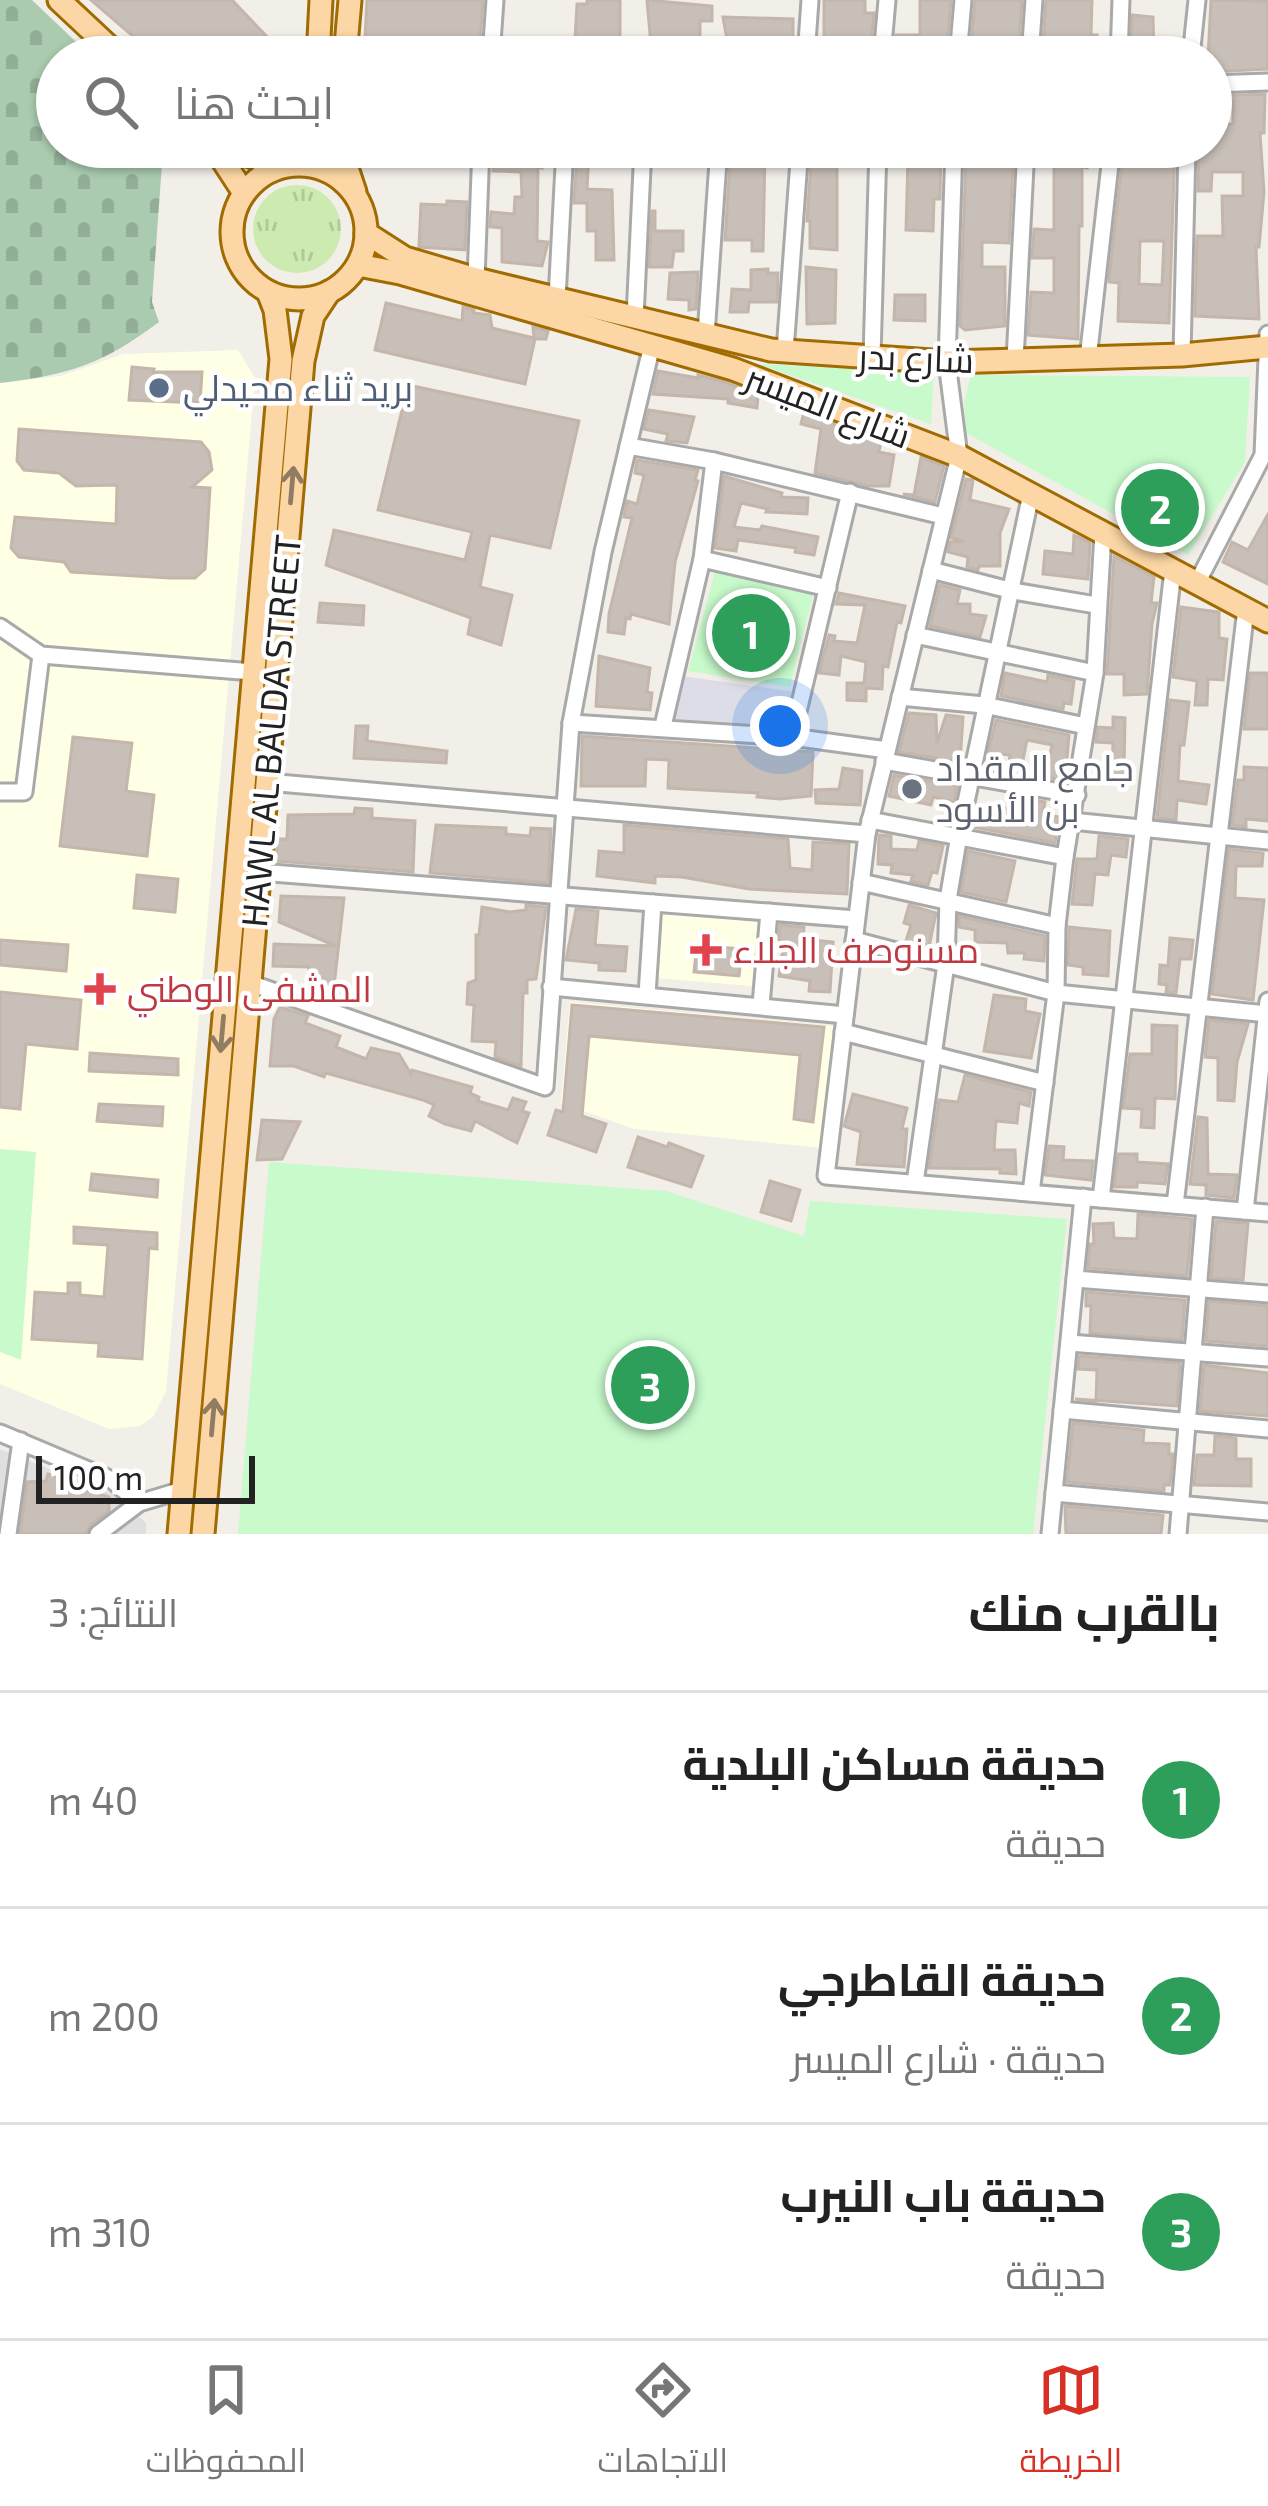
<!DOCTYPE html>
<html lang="ar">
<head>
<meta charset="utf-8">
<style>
	body { margin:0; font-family:"Exo 2",Cairo,sans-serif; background:#f6f6f6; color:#222; direction:rtl }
	.scale { position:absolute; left:36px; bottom:30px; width:219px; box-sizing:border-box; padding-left:12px; border:6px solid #222; border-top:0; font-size:33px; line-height:42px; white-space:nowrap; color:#222; -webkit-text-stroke:9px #fff; paint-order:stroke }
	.you { position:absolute; left:780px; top:726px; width:42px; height:42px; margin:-30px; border:9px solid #fff; border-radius:50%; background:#1a73e8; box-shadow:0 0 0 18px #1a73e833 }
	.badge { display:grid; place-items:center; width:78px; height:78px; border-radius:50%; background:#d93025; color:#fff; font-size:39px; font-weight:700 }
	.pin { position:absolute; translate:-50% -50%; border:6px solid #fff; box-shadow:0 3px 12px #0006 }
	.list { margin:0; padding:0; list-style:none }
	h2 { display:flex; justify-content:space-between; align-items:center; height:156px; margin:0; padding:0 48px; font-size:51px }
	h2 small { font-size:39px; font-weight:400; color:#767676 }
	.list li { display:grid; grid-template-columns:78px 1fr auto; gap:36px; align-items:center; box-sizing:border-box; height:216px; padding:0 48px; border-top:3px solid #e0e0e0 }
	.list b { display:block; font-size:45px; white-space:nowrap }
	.list p { margin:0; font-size:39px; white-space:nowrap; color:#767676 }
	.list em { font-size:39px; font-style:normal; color:#767676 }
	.icon { flex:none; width:66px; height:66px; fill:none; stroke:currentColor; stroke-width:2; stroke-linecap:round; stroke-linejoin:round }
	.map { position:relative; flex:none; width:1268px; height:1534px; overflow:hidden; direction:ltr }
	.search { position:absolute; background:#fff; box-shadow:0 3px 9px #0004; left:36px; right:36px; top:36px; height:132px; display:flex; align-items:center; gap:30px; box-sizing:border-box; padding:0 42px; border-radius:66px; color:#767676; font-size:45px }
	.sheet { height:804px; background:#fff }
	nav { display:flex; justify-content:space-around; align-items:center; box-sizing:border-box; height:168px; border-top:3px solid #e0e0e0; background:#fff; font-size:33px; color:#767676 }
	nav a { display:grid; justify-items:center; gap:6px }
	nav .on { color:#d93025 }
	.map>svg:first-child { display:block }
	.residential { fill:#e0dfdf }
	.education { fill:#ffffe5 }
	.grass { fill:url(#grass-tufts) }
	.cemetery { fill:url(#cemetery-stones) }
	.park { fill:#c8facc }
	.plaza { fill:#dddde8 }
	.building { fill:#c7bfb8; stroke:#c4b6ab; stroke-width:3; fill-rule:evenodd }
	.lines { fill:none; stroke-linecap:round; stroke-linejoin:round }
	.minor-casing { stroke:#a9a9a9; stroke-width:21 }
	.major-casing { stroke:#a06b00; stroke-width:27 }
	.minor { stroke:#fff; stroke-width:15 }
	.major { stroke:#fcd6a4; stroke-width:21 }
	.oneway { stroke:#8f7c63 }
	.service-dot { fill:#5c6f8a; stroke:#fff; stroke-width:4.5 }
	.worship-dot { fill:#6b7280; stroke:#fff; stroke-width:4.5 }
	.health-dot { fill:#e0444e; stroke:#fff; stroke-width:4.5 }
	.labels { text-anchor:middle; stroke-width:9; stroke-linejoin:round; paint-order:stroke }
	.street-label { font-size:36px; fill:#222; stroke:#fff }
	.service-label { font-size:36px; fill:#4e5e75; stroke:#fff; text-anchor:start }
	.worship-label { font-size:36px; fill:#5b616d; stroke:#fff; text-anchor:start }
	.health-label { font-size:36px; fill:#be3a42; stroke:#fff; text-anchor:start }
</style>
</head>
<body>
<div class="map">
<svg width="1268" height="1534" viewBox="0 0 1268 1534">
	<defs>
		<pattern id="grass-tufts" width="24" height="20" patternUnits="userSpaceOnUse" patternTransform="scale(3)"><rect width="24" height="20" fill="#cdebb0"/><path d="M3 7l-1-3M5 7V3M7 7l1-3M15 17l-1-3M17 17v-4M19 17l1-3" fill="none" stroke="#b0c997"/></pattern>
		<pattern id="cemetery-stones" width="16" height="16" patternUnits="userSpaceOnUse" patternTransform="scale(3)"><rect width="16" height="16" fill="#aacbaf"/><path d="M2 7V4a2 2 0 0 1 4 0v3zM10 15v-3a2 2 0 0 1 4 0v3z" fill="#92ae96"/></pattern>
	</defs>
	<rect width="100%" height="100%" fill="#f2efe9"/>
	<path class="residential" d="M0 1449 117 1496 146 1523V1534H0Z"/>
	<g class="education">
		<path d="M238 350 255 378 166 1391 153 1417 140 1426 109 1429 0 1384V383L61 376 123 354Z"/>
		<path d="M660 913 758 922 752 986 655 978Z"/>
		<path d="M570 1002 833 1026 822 1148 634 1129 561 1103Z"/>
	</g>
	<circle class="grass" cx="297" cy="229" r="44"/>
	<path class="cemetery" d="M0 0H32L92 57H57V147H158L162 164 152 302 159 322C103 364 69 375 0 383Z"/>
	<g class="park">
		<path d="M758 364 934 372 931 424Z"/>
		<path d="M971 375 1250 377 1245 462 1188 555 966 433 964 402Z"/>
		<path d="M715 572 813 595 790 687 688 671Z"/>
		<path d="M0 1149 36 1152 21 1360 0 1352Z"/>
		<path d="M269 1162 666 1191 804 1236 810 1201 1067 1219 1033 1534H238Z"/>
	</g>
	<path class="plaza" d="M674 675 803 693 792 737 663 726Z"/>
	<g class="building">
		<path d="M91 0H232L274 44 261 57H157Z"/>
		<path d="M367 0H483L480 43 460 41V57H364Z"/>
		<path d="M587 0H620V57H574L577 4H587Z"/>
		<path d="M647 0 712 6V21H700V57H652Z"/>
		<path d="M824 0H865V13H874L870 54 824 53Z"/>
		<path d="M920 0H951L946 57H894L896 35H920Z"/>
		<path d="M975 0H1022L1018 57H970Z"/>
		<path d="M1046 0H1092L1091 35H1097V57H1042Z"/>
		<path d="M1211 0 1268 1V69L1211 72V57H1208Z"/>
		<path d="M1132 15 1153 17 1154 57H1131Z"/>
		<path d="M723 17 793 19V38L774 39V57H730Z"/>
		<path d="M1265 94 1264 133H1260L1264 192 1259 247H1256L1259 319 1195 316 1197 236H1223L1222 196H1243V172H1212L1211 191H1198L1199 147H1211V124H1233V101L1211 102V96Z"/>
		<path d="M731 147H756V152L765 153 763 251H752V240H725Z"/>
		<path d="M812 147H837V250L810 248V221H807Z"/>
		<path d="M890 147H941L940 199H934L933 231 906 230 908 158H890Z"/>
		<path d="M969 147H1014L1009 243 982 242V267H1005V326L965 330 960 326 966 156H969Z"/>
		<path d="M1038 147H1086L1087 168 1082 167V226H1079L1078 339 1028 335 1031 292 1054 293V258H1032L1034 229 1054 230V166H1037Z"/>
		<path d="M1124 147H1175L1169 323 1118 321 1119 283 1109 282V278ZM1140 241H1164L1162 285 1139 284Z"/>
		<path d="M526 152H543L542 168 538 167 537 241 548 242 542 266 502 262V228L490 227 491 212 514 214 515 197H522L521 172 493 171 494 154 526 155Z"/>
		<path d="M577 154H589L587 189 612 190 614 260H596V231H587V203H574Z"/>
		<path d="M447 201 467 202 465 250 419 247 421 204 447 205Z"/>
		<path d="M652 211H655V231H683V251H674L672 267H649Z"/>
		<path d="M806 267 836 270 835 323 807 324Z"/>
		<path d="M768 269V273H778L777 302H749L748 312H730L732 289 751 290V270Z"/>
		<path d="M698 272 696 309 689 310V300L668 299 670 273Z"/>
		<path d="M895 295H925V321L894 320Z"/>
		<path d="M386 303 462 321 463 307 474 310V313L490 315 492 328 534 338 533 327 548 331 546 339H535L525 384 414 359 375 350Z"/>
		<path d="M132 367 154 369 153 372H202L200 403 129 400Z"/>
		<path d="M658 371 698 378V375L728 383 758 395 757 408 728 403V399L653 394Z"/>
		<path d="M408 385 579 421 550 548 490 535 480 587 512 595 501 645 468 634 471 618 326 565 334 530 465 560 472 532 378 510Z"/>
		<path d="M649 410 694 417 687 443 666 441 668 434 644 429Z"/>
		<path d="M804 412 851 430V435L881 442 879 452 894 455 889 486H868L815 473 821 429 801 424Z"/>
		<path d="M19 429 201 442 209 452 212 470 192 487 210 488 205 569 195 578H169L71 572 64 562 19 557 11 548 15 517 116 524 117 485 76 486 59 473 24 470 17 461Z"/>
		<path d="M921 457 944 466 935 502 903 494 914 495Z"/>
		<path d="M637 460 698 470 695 480 698 481 675 562 669 624 631 614 630 619 626 618 624 634 608 632 609 614 632 518 624 517 627 501 637 504 644 475 635 473Z"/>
		<path d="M724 476 782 493 781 497 808 498 807 514 766 512 768 509 741 503 734 527 760 530 762 526 818 537 814 555 795 552 796 548 738 540 736 551 715 548Z"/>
		<path d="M966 479 973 480 970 500 1009 509 1000 533V566H979L978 570 967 567 968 557 948 552 950 542 964 541 951 538Z"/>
		<path d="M1268 514V584L1223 562 1232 542 1248 550Z"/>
		<path d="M1074 535 1090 543 1088 579 1043 574 1045 551 1073 554Z"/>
		<path d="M1114 556 1154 577 1151 603H1157L1152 624 1147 694 1124 695V674H1107Z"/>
		<path d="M940 585 960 590 957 604H970V614L986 616 980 637 930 626Z"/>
		<path d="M839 593 905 606 901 623 897 622 888 667 883 666 882 689 866 688V701L847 700V683H864L866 662 841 656 839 675 819 673 829 635 835 636 834 641 857 643 865 605 836 604Z"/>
		<path d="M320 603 364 606 363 625 318 622Z"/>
		<path d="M1181 607 1219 612V638L1227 639 1223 680 1208 679 1207 705H1195L1197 681 1173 677Z"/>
		<path d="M599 656 650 668 647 692 652 693 650 710 596 706Z"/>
		<path d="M1005 673 1047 682 1048 675 1074 681 1071 704 1064 703 1063 709 1001 696Z"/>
		<path d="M1250 673H1268V729H1244Z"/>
		<path d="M1170 700 1189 702 1184 745H1180L1178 781 1209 785 1206 804 1177 800 1176 820 1157 818Z"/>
		<path d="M909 713 936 715 937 743 946 715 963 717 960 762 899 752Z"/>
		<path d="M1113 717 1125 718 1124 768 1133 769 1132 780 1112 778 1113 743 1096 742 1098 727 1113 728Z"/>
		<path d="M996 720 1069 735 1065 781 1046 777 1052 745 1027 740 1022 765 1009 763 1010 755 988 753Z"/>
		<path d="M356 726H368L367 741 447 751 446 763 354 758Z"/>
		<path d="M582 736 813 752 811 796 780 799 757 797 758 793 668 788 669 760 646 759 645 786H581Z"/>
		<path d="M73 737 132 743 126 791 154 795 147 856 60 846Z"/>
		<path d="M1244 767 1268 768V821L1246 819V827L1232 825 1238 780H1244Z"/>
		<path d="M843 768 862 771 860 805 816 803 815 790 839 789Z"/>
		<path d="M894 775 957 786 954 802 933 797 931 805 889 796Z"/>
		<path d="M1009 795 1045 802 1043 814 1059 817 1055 843 973 827 978 805 1008 809Z"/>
		<path d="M355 808 372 809V818L415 821 413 872 275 861 277 839H287L288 815 354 814Z"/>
		<path d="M436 825 506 828V834L530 836 531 828 551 829 548 883 430 873Z"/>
		<path d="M624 825 788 839 790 868 812 870 813 842 849 844 847 894 749 889 682 877 655 876V883L597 876 599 851 624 853Z"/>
		<path d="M879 835 891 836V849L917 850 919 841 943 846 937 873 932 872 928 885 911 881 913 875 891 873 892 865 878 864Z"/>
		<path d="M1099 836 1128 839 1126 857 1111 855 1108 875 1095 874 1092 905 1072 904 1077 859H1097Z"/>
		<path d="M1229 849 1263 853 1262 866H1236L1235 898 1264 900 1253 1000 1212 994Z"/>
		<path d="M968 851 1015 861 1006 902 961 892Z"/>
		<path d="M137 875 178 879 175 912 134 908Z"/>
		<path d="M281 896 344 898 334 986 315 984 316 974H309V967L273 966 274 944 336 946 279 922Z"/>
		<path d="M526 905 546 907 536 979 527 980V993H523L521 1066 495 1057 496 1042 472 1041 474 1005 467 1004 468 983 476 980V935H479L482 907 510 912 526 910Z"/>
		<path d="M909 905 936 913 929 947 906 941 911 925 904 923Z"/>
		<path d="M576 909 598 911 595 945 627 947 625 971 599 970V963L566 960Z"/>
		<path d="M959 916 1045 936 1044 961 1024 959 1025 953H1008L1007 943 975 942V930L959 927Z"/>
		<path d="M780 925 804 927 803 939 833 942 830 992 809 991 810 981 779 976 784 941H779Z"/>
		<path d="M1069 927 1110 931 1108 976 1083 974V967L1068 965Z"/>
		<path d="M1170 938 1193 940 1191 959H1180L1176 993 1166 992 1167 985 1159 984 1160 965 1168 966Z"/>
		<path d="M0 940 68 945 66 971 0 965Z"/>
		<path d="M697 945 742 949 739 976 694 972Z"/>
		<path d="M0 992 81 1000 77 1049 26 1044 20 1109 0 1107Z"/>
		<path d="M994 995 1026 999 1025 1011 1040 1014 1031 1058 984 1051Z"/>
		<path d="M572 1005 824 1027 813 1122 794 1119 800 1055 589 1036 582 1116 606 1124 596 1152 548 1135 556 1110 563 1112Z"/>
		<path d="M280 1007 308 1016 305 1023 340 1036 336 1047 366 1059 371 1048 399 1054 411 1074 412 1070 472 1087 470 1093 479 1097 478 1101 508 1110 513 1098 526 1102 522 1111 529 1113 517 1143 475 1121 471 1131 445 1124 429 1116 434 1105 423 1100 326 1073 324 1077 294 1066H270L274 1019Z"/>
		<path d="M1209 1020 1248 1024 1237 1062 1234 1101 1218 1100V1058L1205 1057Z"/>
		<path d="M1152 1025 1177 1026 1175 1099 1155 1098 1154 1128 1141 1127 1142 1109 1123 1108 1130 1054H1152Z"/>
		<path d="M90 1053 178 1059V1075L89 1071Z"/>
		<path d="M965 1075 1031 1092 1029 1106 1019 1103 1017 1123 996 1121 994 1150H1015L1016 1174 1000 1173V1169L929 1168 939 1100 958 1102Z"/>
		<path d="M853 1094 907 1108 902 1129H907L904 1167 857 1164 861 1132 844 1126Z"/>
		<path d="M99 1104 163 1107 162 1126 97 1121Z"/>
		<path d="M1198 1117 1207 1118 1208 1174 1237 1175 1234 1198 1206 1195V1185L1190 1184Z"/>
		<path d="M262 1120 300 1122 282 1159 257 1160Z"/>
		<path d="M638 1137 667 1147 669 1143 703 1156 691 1187 628 1167Z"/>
		<path d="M1049 1146 1064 1147 1063 1160 1093 1161 1091 1180 1045 1175Z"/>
		<path d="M1118 1154H1137V1162L1168 1164 1165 1184 1137 1182V1187H1114Z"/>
		<path d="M92 1174 158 1180 157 1197 90 1190Z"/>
		<path d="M770 1181 800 1190 791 1221 761 1212Z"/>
		<path d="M1138 1214 1192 1219 1187 1276 1088 1268 1090 1244H1094L1093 1224 1113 1223 1114 1238 1137 1239Z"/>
		<path d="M1216 1221 1248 1223 1243 1280 1211 1278Z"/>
		<path d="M74 1227 157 1233V1249L149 1248 142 1359 98 1356 99 1343 32 1339 35 1292 68 1294V1283H80V1295L104 1297 108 1245 74 1243Z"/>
		<path d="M1086 1292 1185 1300 1182 1340 1090 1333 1091 1306H1086Z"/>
		<path d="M1209 1301 1268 1306V1346L1206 1341Z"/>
		<path d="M1079 1356 1180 1363 1177 1406 1075 1399 1096 1401 1097 1370 1078 1369Z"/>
		<path d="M1204 1365 1268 1373V1416L1200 1411Z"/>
		<path d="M1073 1423 1144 1430 1143 1443 1169 1444V1454H1173L1170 1485H1164V1491L1067 1482Z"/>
		<path d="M1215 1436 1236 1438V1459H1251V1486L1194 1485 1197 1455H1214Z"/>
		<path d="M48 1474 79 1481 78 1487 109 1497V1511L91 1524 86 1534H20L27 1482 46 1481Z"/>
		<path d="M1065 1506 1163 1515 1161 1534H1066Z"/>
	</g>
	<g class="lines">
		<defs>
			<g id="minor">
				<path d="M491 57 495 0"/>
				<path d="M806 57 810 0"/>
				<path d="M882 57 887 0"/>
				<path d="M958 57 963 0"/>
				<path d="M1030 57 1034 0"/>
				<path d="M1119 57 1121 0"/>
				<path d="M1191 57 1197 0"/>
				<path d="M1211 84 1268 82"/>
				<path d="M954 147 947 362 959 456 867 834 826 1176 1268 1213"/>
				<path d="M476 279 481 147"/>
				<path d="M557 299 565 147"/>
				<path d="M635 318 643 147"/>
				<path d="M706 335 719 147"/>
				<path d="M785 351 800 147"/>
				<path d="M1182 355 1187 147"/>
				<path d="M872 357 878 147"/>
				<path d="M1088 359 1112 147"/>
				<path d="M1015 360 1026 147"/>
				<path d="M628 446 714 461 943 516"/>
				<path d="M702 559 828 588"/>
				<path d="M931 570 1013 591 1096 605"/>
				<path d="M1197 583 1263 455 1268 334"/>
				<path d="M0 627 41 655 253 672"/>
				<path d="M915 635 1095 673"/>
				<path d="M900 697 984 705 1086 726"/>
				<path d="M571 723 792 737 887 750"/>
				<path d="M663 726 702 559 714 461"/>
				<path d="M792 737 850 492"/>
				<path d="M884 761 1077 795"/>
				<path d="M267 782 867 834"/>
				<path d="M0 792H24L41 655"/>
				<path d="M870 820 1065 857"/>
				<path d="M1072 821 1268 841"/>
				<path d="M259 872 856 919"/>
				<path d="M861 882 1057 926"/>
				<path d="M854 940 1056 993 1268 1014"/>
				<path d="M250 983 545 1087 571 723 603 552 652 345"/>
				<path d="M551 987 845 1015"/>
				<path d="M647 995 653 903"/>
				<path d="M761 1005 769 912"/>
				<path d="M843 1032 1045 1083"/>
				<path d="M915 1183 946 964 948 900 959 835 1031 494"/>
				<path d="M1031 1193 1056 993 1057 926 1065 857 1095 673 1103 533"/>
				<path d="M1101 1199 1173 570"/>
				<path d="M1175 1205 1246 609"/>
				<path d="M1245 1211 1268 1001"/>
				<path d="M1075 1279 1268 1294"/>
				<path d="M1069 1343 1268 1358"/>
				<path d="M1062 1410 1268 1429"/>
				<path d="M0 1433 112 1480 139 1503"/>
				<path d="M1054 1493 1268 1512"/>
				<path d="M8 1534 21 1441"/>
				<path d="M98 1534 139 1503 182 1490"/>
				<path d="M1050 1534 1083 1197"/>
				<path d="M1178 1534 1205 1207"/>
			</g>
			<g id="major">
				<path d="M59 0 120 57"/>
				<path d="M318 57 321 0"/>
				<path d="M345 57 350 0"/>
				<path d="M214 147 244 193"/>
				<path d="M226 147 280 167"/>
				<path d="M340 147 355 192"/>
				<circle cx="299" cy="232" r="67"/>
				<path d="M366 233 405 258 476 279 771 350 947 362 1182 355 1268 347"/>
				<path d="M358 265 400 273 733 369 959 456 1268 621"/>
				<path d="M179 1534 281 359 275 310 268 292"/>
				<path d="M203 1534 303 361 313 316 329 292"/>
			</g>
		</defs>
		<use href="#minor" class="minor-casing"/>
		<use href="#major" class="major-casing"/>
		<use href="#minor" class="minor"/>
		<use href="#major" class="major"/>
	</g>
	<defs><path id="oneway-shaft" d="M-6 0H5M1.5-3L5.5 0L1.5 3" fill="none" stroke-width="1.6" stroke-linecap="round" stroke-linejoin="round" transform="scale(3)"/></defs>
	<g class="oneway">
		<use href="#oneway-shaft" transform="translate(292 485) rotate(-85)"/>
		<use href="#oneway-shaft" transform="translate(222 1034) rotate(95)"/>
		<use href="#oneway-shaft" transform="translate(213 1417) rotate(-85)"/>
	</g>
	<circle class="service-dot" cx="159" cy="388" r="12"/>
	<circle class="worship-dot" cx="912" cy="789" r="12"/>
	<g class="health-dot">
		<path d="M700 932h12v12h12v12h-12v12h-12v-12h-12v-12h12z"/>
		<path d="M94 971h12v12h12v12h-12v12h-12v-12h-12v-12h12z"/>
	</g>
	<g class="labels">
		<g class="street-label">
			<text transform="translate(916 358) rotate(2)" y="13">شارع بدر</text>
			<text transform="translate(828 406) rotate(21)" y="13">شارع الميسر</text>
			<text transform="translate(271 731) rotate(-85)" y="13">HAWL AL BALDA STREET</text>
		</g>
		<g class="service-label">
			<text x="183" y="401">بريد ثناء محيدلي</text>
		</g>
		<g class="worship-label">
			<text x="936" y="781">جامع المقداد<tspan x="936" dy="41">بن الأسود</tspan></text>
		</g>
		<g class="health-label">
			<text x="733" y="963">مسنوصف الجلاء</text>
			<text x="127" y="1002">المشفى الوطني</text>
		</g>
	</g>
</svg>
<div class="scale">100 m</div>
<div class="you"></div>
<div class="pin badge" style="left:751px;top:633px;background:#2e9e5b">1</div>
<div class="pin badge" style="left:1160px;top:508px;background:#2e9e5b">2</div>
<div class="pin badge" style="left:650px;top:1385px;background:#2e9e5b">3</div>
<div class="search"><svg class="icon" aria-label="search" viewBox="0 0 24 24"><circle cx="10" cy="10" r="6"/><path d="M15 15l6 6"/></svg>ابحث هنا</div>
</div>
<section class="sheet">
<h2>بالقرب منك<small>النتائج: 3</small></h2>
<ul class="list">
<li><span class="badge" style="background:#2e9e5b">1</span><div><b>حديقة مساكن البلدية</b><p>حديقة</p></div><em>40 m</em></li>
<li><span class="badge" style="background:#2e9e5b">2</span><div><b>حديقة القاطرجي</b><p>حديقة · شارع الميسر</p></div><em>200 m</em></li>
<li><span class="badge" style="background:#2e9e5b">3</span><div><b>حديقة باب النيرب</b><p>حديقة</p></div><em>310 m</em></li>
</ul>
</section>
<nav>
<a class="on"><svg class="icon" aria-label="map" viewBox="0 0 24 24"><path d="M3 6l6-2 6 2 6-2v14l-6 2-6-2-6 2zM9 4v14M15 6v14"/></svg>الخريطة</a>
<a><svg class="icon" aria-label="directions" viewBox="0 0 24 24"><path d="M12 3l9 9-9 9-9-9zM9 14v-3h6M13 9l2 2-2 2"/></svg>الاتجاهات</a>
<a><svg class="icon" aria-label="saved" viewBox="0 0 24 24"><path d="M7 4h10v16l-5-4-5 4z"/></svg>المحفوظات</a>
</nav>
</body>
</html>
